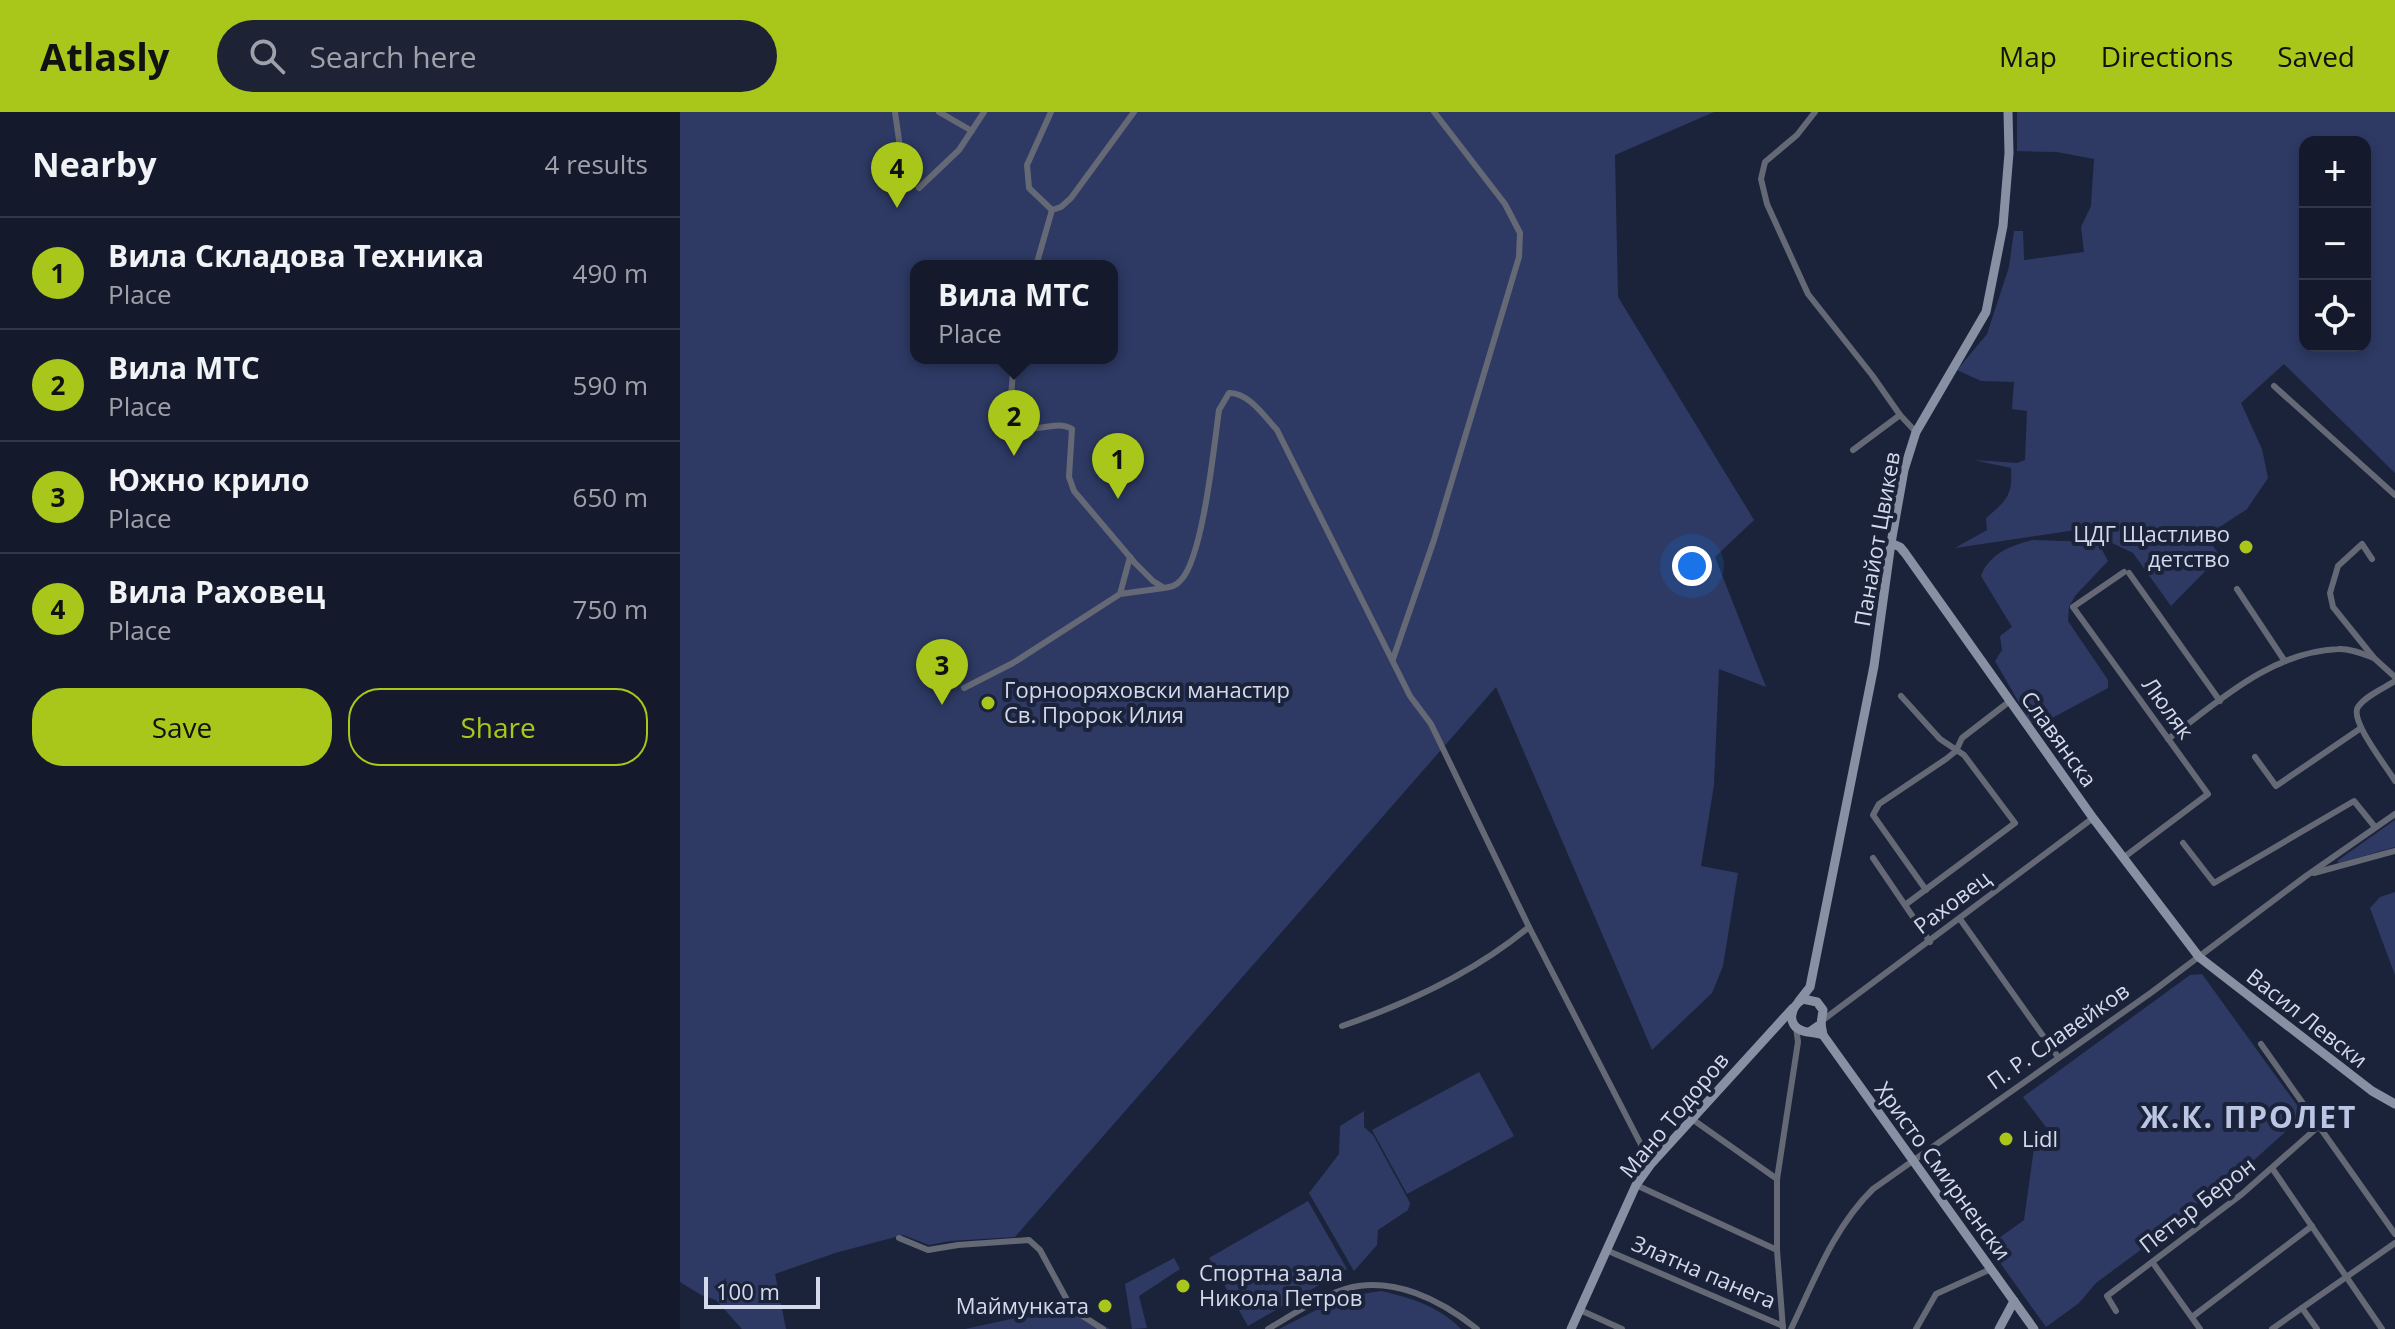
<!DOCTYPE html>
<html lang="en">
<head>
<meta charset="utf-8">
<style>
	body { margin:0; font-family:"Open Sans",sans-serif; background:#1d2334; color:#f1f3f6 }
	.controls { position:absolute; right:24px; top:24px; display:grid; overflow:hidden; border-radius:16px; box-shadow:0 4px 12px #0003 }
	.controls button { width:72px; height:72px; display:grid; place-items:center; padding:0; border:0; border-bottom:2px solid #333848; background:#141a2c; color:#f1f3f6; font:40px sans-serif }
	.scale { position:absolute; left:24px; bottom:20px; width:116px; box-sizing:border-box; padding-left:8px; border:4px solid #d4daeb; border-top:0; font-size:22px; line-height:28px; white-space:nowrap; color:#d4daeb; -webkit-text-stroke:6px #1b233a; paint-order:stroke }
	.you { position:absolute; left:1012px; top:454px; width:28px; height:28px; margin:-20px; border:6px solid #fff; border-radius:50%; background:#1a73e8; box-shadow:0 0 0 12px #1a73e833 }
	.badge { display:grid; place-items:center; width:52px; height:52px; border-radius:50%; background:#a9c71a; color:#111; font-size:26px; font-weight:700 }
	.pin { position:absolute; translate:-50% -66px; filter:drop-shadow(0 2px 4px #0008) }
	.pin::after { content:''; position:absolute; top:42px; width:28px; height:24px; background:inherit; clip-path:polygon(0 0,100% 0,50% 100%) }
	.popup { position:absolute; left:230px; top:148px; width:208px; height:104px; box-sizing:border-box; display:grid; place-content:center; border-radius:16px; background:#141a2c; filter:drop-shadow(0 2px 6px #0005); font-size:26px; white-space:nowrap; color:#9da1a9 }
	.popup b { font-size:30px; color:#f1f3f6 }
	.popup::after { content:''; position:absolute; left:50%; top:100%; margin-left:-16px; border:16px solid transparent; border-top-color:#141a2c }
	.list { margin:0; padding:0; list-style:none }
	h2 { display:flex; justify-content:space-between; align-items:center; height:104px; margin:0; padding:0 32px; font-size:34px }
	h2 small { font-size:26px; font-weight:400; color:#9da1a9 }
	.list li { display:grid; grid-template-columns:52px 1fr auto; gap:24px; align-items:center; box-sizing:border-box; height:112px; padding:0 32px; border-top:2px solid #333848 }
	.list b { display:block; font-size:30px; white-space:nowrap }
	.list p { margin:0; font-size:26px; white-space:nowrap; color:#9da1a9 }
	.list em { font-size:26px; font-style:normal; color:#9da1a9 }
	.actions { display:flex; gap:16px; padding:24px 32px }
	.actions a { flex:1; padding:18px 0; border:2px solid #a9c71a; border-radius:32px; text-align:center; font-size:28px; color:#a9c71a }
	.actions .main { background:#a9c71a; color:#111 }
	.icon { flex:none; width:44px; height:44px; fill:none; stroke:currentColor; stroke-width:2; stroke-linecap:round; stroke-linejoin:round }
	.map { position:relative; flex:none; width:1715px; height:1217px; overflow:hidden }
	header { display:flex; align-items:center; gap:48px; box-sizing:border-box; height:112px; padding:0 40px; background:#a9c71a; color:#111 }
	header strong { font-size:38px }
	nav { display:flex; gap:44px; margin-inline-start:auto; font-size:28px }
	.search { width:560px; height:72px; background:#1d2334; display:flex; align-items:center; gap:20px; box-sizing:border-box; padding:0 28px; border-radius:44px; color:#9da1a9; font-size:30px }
	main { display:flex }
	aside { flex:1; background:#141a2c }
	.map>svg:first-child { display:block }
	.green { fill:#2e3a64; fill-rule:evenodd }
	.lines { fill:none; stroke-linecap:round; stroke-linejoin:round }
	.street { stroke:#646975; stroke-width:6 }
	.secondary { stroke:#8890a4; stroke-width:9 }
	.poi-dot { fill:#a9c71a; stroke:#1b233a; stroke-width:3 }
	.labels { text-anchor:middle; stroke-width:8; stroke-linejoin:round; paint-order:stroke }
	.poi-label { font-size:22px; fill:#d4daeb; stroke:#1b233a; text-anchor:start }
	.street-label { font-size:22px; fill:#d4daeb; stroke:#1b233a }
	.district-label { font-size:30px; font-weight:bold; letter-spacing:2px; fill:#bbc6e5; stroke:#1b233a }
</style>
</head>
<body>
<header>
<strong>Atlasly</strong>
<div class="search"><svg class="icon" aria-label="search" viewBox="0 0 24 24"><circle cx="10" cy="10" r="6"/><path d="M15 15l6 6"/></svg>Search here</div>
<nav><a>Map</a><a>Directions</a><a>Saved</a></nav>
</header>
<main>
<aside>
<h2>Nearby<small>4 results</small></h2>
<ul class="list">
<li><span class="badge">1</span><div><b>Вила Складова Техника</b><p>Place</p></div><em>490 m</em></li>
<li><span class="badge">2</span><div><b>Вила МТС</b><p>Place</p></div><em>590 m</em></li>
<li><span class="badge">3</span><div><b>Южно крило</b><p>Place</p></div><em>650 m</em></li>
<li><span class="badge">4</span><div><b>Вила Раховец</b><p>Place</p></div><em>750 m</em></li>
</ul>
<div class="actions"><a class="main">Save</a><a>Share</a></div>
</aside>
<div class="map">
<svg width="1715" height="1217" viewBox="0 0 1715 1217">
	<rect width="100%" height="100%" fill="#1b233a"/>
	<g class="green">
		<path d="M0 0H1034L935 43 938 185 1074 408 1035 445 1086 575 1039 557 1034 673 1021 754 1058 761 1043 854 1032 881 972 938 816 575 335 1125 270 1129 249 1133 223 1123 155 1141 95 1162 106 1217H62L36 1188 21 1183 0 1170ZM236 154H432V246H236Z"/>
		<path d="M1337 0H1715V361L1604 252 1561 291 1582 337 1588 366 1567 397 1526 424 1540 444 1491 494 1453 441 1403 417 1275 436 1307 418 1306 406C1326 389 1333 384 1331 356L1294 348 1337 351 1345 348 1347 299 1332 297 1334 270 1301 269 1277 258 1307 222 1329 155 1334 119H1343L1344 148 1404 140 1401 115 1411 94 1414 47 1377 40 1337 39ZM1625 30H1685V234H1625Z"/>
		<path d="M1353 428 1413 430 1421 436 1428 449 1395 484 1389 495 1388 509 1428 568V576L1359 613 1350 610 1315 549 1322 538 1320 524 1332 515 1301 464C1309 442 1331 433 1353 428Z"/>
		<path d="M1715 708V735L1659 751 1657 749Z"/>
		<path d="M1715 780V863L1690 796 1700 785Z"/>
		<path d="M1522 862 1624 1003 1544 1075 1523 1087 1490 1112 1474 1128 1416 1171 1399 1191 1366 1215 1308 1134 1344 1108 1355 1029 1369 1019 1343 985 1510 863Z"/>
		<path d="M799 960 834 1024 727 1082 692 1018Z"/>
		<path d="M684 999V1015L693 1023 730 1091 728 1098 698 1118 697 1133 674 1159 629 1081 659 1042 660 1014Z"/>
		<path d="M628 1089 667 1157 568 1214 529 1146Z"/>
		<path d="M494 1146 500 1157 459 1184 467 1216 452 1217 445 1172Z"/>
		<path d="M701 1179C732 1186 758 1194 781 1217H599L662 1185Z"/>
		<path d="M377 1197 400 1201 430 1217H285Z"/>
	</g>
	<g class="lines">
		<g class="street">
			<path d="M215 0 222 49"/>
			<path d="M259 0 292 19"/>
			<path d="M1135 0 1117 23 1085 50 1081 67 1087 92 1128 182 1192 263 1220 303 1236 320"/>
			<path d="M239 76 279 38 304 0"/>
			<path d="M372 98 381 95 391 86 454 0"/>
			<path d="M356 154 372 98 349 76 347 53 371 0"/>
			<path d="M334 246 330 299 335 312C353 325 374 306 392 317L389 365 394 379 455 451 473 469 484 476C491 475 496 474 501 468 523 445 534 334 539 298L549 281C568 280 585 305 597 318L730 584 751 612 849 815 971 1052"/>
			<path d="M1594 274 1715 383"/>
			<path d="M1173 338 1220 303"/>
			<path d="M1692 447 1682 432 1658 454 1650 481 1653 495 1694 546 1715 565"/>
			<path d="M1449 461 1540 589"/>
			<path d="M1557 477 1604 548"/>
			<path d="M440 482 450 445"/>
			<path d="M713 547 754 428 839 145 840 121 825 92 754 0"/>
			<path d="M1715 569C1704 576 1685 584 1678 595 1669 608 1707 655 1715 669"/>
			<path d="M284 576 333 551 440 482 484 476"/>
			<path d="M1221 584 1260 627 1284 643 1335 711 1225 793"/>
			<path d="M1488 627C1539 589 1591 540 1658 537 1670 536 1683 542 1694 546"/>
			<path d="M1575 645 1596 674 1681 616"/>
			<path d="M1503 731 1534 771 1674 689 1695 715"/>
			<path d="M1193 746 1250 830"/>
			<path d="M1443 746 1528 682 1393 495 1444 460"/>
			<path d="M1634 761 1715 739"/>
			<path d="M1246 778 1193 703 1199 692 1266 647 1276 639 1282 626 1330 589"/>
			<path d="M1280 807 1378 945"/>
			<path d="M1143 908 1413 706"/>
			<path d="M662 914C729 891 794 861 849 815"/>
			<path d="M1581 932 1715 1122"/>
			<path d="M1012 1007 1097 1067"/>
			<path d="M1592 1056 1702 1217"/>
			<path d="M956 1073 1097 1138"/>
			<path d="M219 1126 248 1138 278 1133 349 1128 360 1138 393 1199"/>
			<path d="M926 1138 1103 1214"/>
			<path d="M1473 1151 1520 1217"/>
			<path d="M1622 1196 1637 1217"/>
			<path d="M900 1198 942 1217"/>
			<path d="M1436 1199 1427 1184 1562 1082 1639 1014"/>
			<path d="M369 1202C390 1189 405 1207 423 1217"/>
			<path d="M1512 1205 1632 1114"/>
			<path d="M588 1217C612 1203 639 1185 665 1177 712 1163 761 1188 797 1217"/>
			<path d="M1103 1217 1097 1138V1067L1118 930 1116 915"/>
			<path d="M1111 1217C1134 1169 1154 1115 1193 1077L1472 880 1626 764 1715 702"/>
			<path d="M1236 1217 1256 1182 1311 1157"/>
			<path d="M1592 1217 1715 1131"/>
		</g>
		<g class="secondary">
			<path d="M1211 431 1220 435 1225 441 1413 706 1519 845 1692 979 1715 992"/>
			<path d="M1119 889 1130 875 1194 554 1211 431 1224 358 1236 320 1306 200 1323 114 1329 41 1328 0"/>
			<path d="M1141 912 1143 923 1354 1217"/>
			<path d="M1131 919 1141 912 1143 898 1137 890 1123 887C1111 894 1105 913 1123 919 1129 921 1136 920 1143 923"/>
			<path d="M891 1217 956 1073 971 1052 1113 896"/>
			<path d="M1319 1217 1334 1189"/>
		</g>
	</g>
	<g class="poi-dot">
		<circle cx="1566" cy="435" r="8"/>
		<circle cx="308" cy="591" r="8"/>
		<circle cx="1326" cy="1027" r="8"/>
		<circle cx="503" cy="1174" r="8"/>
		<circle cx="425" cy="1194" r="8"/>
	</g>
	<g class="labels">
		<g class="poi-label">
			<text x="1550" y="430" text-anchor="end">ЦДГ Щастливо<tspan x="1550" dy="25">детство</tspan></text>
			<text x="324" y="586">Горнооряховски манастир<tspan x="324" dy="25">Св. Пророк Илия</tspan></text>
			<text x="1342" y="1035">Lidl</text>
			<text x="519" y="1169">Спортна зала<tspan x="519" dy="25">Никола Петров</tspan></text>
			<text x="409" y="1202" text-anchor="end">Маймунката</text>
		</g>
		<g class="street-label">
			<text transform="translate(1197 427) rotate(-80)" y="8">Панайот Цвикев</text>
			<text transform="translate(1488 596) rotate(54)" y="8">Люляк</text>
			<text transform="translate(1379 627) rotate(54)" y="8">Славянска</text>
			<text transform="translate(1272 790) rotate(-37)" y="8">Раховец</text>
			<text transform="translate(1627 906) rotate(38)" y="8">Васил Левски</text>
			<text transform="translate(1378 924) rotate(-35)" y="8">П. Р. Славейков</text>
			<text transform="translate(994 1003) rotate(-50)" y="8">Мано Тодоров</text>
			<text transform="translate(1263 1059) rotate(54)" y="8">Христо Смирненски</text>
			<text transform="translate(1517 1093) rotate(-38)" y="8">Петър Берон</text>
			<text transform="translate(1024 1160) rotate(23)" y="8">Златна панега</text>
		</g>
		<g class="district-label">
			<text x="1569" y="1016">Ж.К. ПРОЛЕТ</text>
		</g>
	</g>
</svg>
<div class="controls">
<button>+</button>
<button>−</button>
<button><svg class="icon" aria-label="locate" viewBox="0 0 24 24"><circle cx="12" cy="12" r="6"/><path d="M12 2v4M12 18v4M2 12h4M18 12h4"/></svg></button>
</div>
<div class="scale">100 m</div>
<div class="you"></div>
<div class="pin badge" style="left:438px;top:387px">1</div>
<div class="pin badge" style="left:334px;top:344px">2</div>
<div class="popup"><b>Вила МТС</b>Place</div>
<div class="pin badge" style="left:262px;top:593px">3</div>
<div class="pin badge" style="left:217px;top:96px">4</div>
</div>
</main>
</body>
</html>
